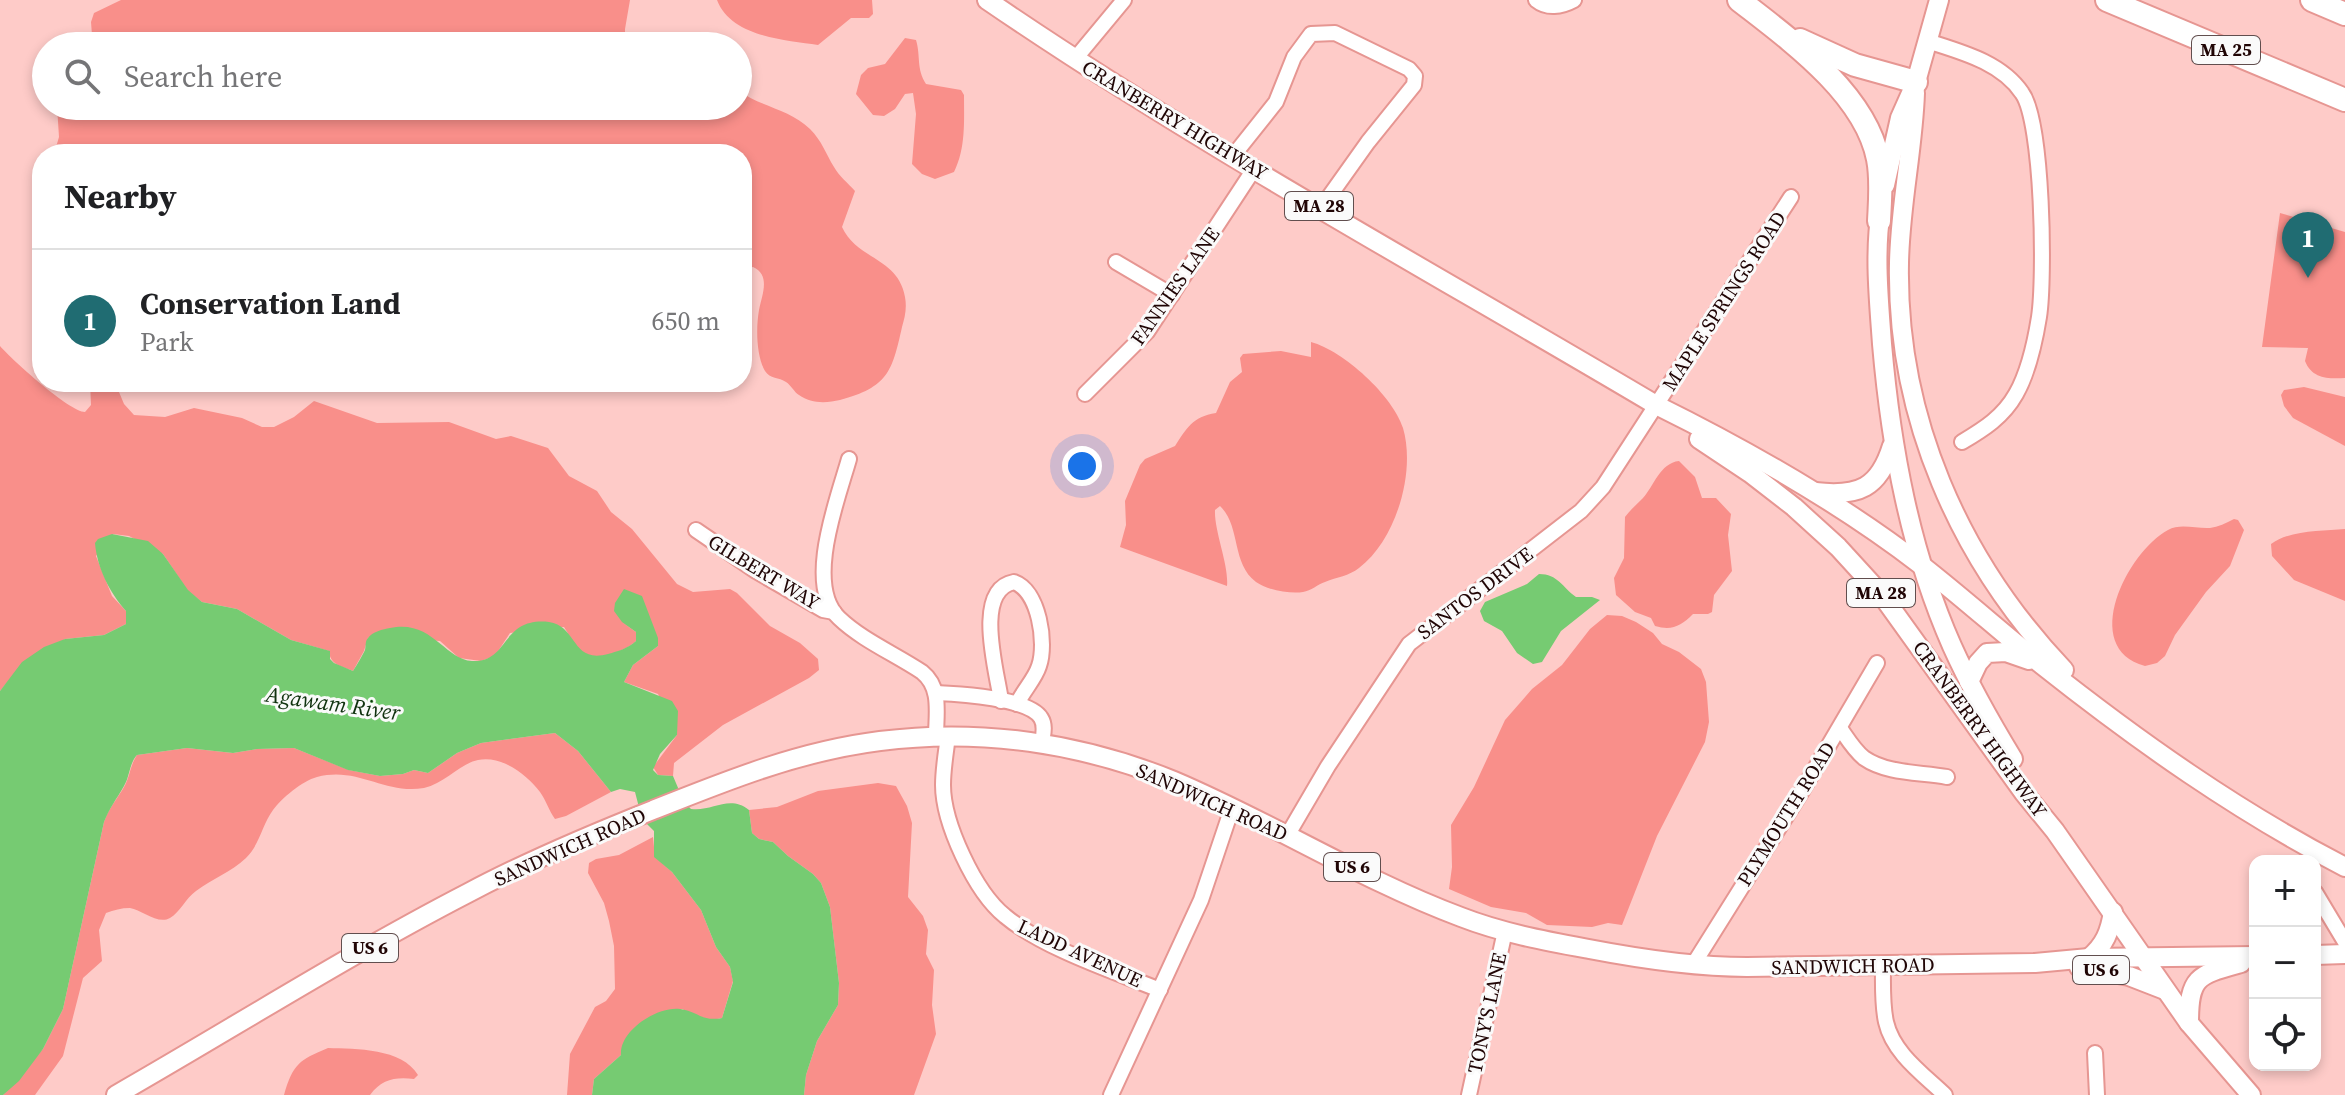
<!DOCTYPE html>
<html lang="en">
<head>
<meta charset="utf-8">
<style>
	body { margin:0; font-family:"Source Serif 4",serif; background:#f2f2f2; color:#202124 }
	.controls { position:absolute; right:24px; bottom:24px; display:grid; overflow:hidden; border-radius:16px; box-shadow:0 4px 12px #0003 }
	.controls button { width:72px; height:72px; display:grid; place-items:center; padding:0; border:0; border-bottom:2px solid #e0e0e0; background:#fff; color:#202124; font:40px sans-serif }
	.you { position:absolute; left:1082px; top:466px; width:28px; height:28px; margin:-20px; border:6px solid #fff; border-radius:50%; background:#1a73e8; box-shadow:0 0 0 12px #1a73e833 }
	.badge { display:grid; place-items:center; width:52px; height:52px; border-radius:50%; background:#206c72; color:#fff; font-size:26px; font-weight:700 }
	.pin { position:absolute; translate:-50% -66px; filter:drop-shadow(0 2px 4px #0008) }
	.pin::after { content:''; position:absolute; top:42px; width:28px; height:24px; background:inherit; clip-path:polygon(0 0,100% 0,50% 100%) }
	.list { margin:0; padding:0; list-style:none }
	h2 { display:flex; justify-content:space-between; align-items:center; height:104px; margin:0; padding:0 32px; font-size:34px }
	h2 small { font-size:26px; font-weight:400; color:#757577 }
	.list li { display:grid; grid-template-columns:52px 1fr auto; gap:24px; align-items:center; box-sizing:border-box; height:144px; padding:0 32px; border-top:2px solid #e0e0e0 }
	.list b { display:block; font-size:30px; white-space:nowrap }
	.list p { margin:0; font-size:26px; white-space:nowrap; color:#757577 }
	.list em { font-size:26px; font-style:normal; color:#757577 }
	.icon { flex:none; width:44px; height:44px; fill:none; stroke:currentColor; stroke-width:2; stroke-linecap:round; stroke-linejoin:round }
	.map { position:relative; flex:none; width:2345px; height:1095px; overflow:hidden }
	.search { position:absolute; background:#fff; box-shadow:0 4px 12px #0003; left:32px; top:32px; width:720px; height:88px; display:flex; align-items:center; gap:20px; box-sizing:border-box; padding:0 28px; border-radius:44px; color:#757577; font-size:30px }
	.panel { position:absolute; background:#fff; box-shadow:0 4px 12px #0003; left:32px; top:144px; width:720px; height:248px; border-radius:32px }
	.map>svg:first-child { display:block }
	.green { fill:#f98f8a }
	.water { fill:#76cb72 }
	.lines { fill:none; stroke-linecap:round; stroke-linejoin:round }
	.minor-casing { stroke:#e69692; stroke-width:18 }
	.major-casing { stroke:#e69692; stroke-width:22 }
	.highway-casing { stroke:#e69692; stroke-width:26 }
	.minor { stroke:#fff; stroke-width:14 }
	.major { stroke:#fff; stroke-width:18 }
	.highway { stroke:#fff; stroke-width:22 }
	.labels { text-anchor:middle; stroke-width:6; stroke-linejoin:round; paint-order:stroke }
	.shield { fill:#fafafa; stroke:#614e4e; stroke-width:2 }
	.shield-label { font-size:18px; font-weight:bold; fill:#200505 }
	.street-label { font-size:20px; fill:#200505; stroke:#fafafa }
	.water-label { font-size:22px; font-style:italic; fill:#10320f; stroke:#fafafa }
</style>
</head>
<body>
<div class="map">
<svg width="2345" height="1095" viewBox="0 0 2345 1095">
	<rect width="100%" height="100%" fill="#fecbc8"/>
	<g class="green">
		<path d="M121 0H630L625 29V46H83L92 35 91 22 94 13Z"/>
		<path d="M717 0H872L873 14 869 18H851L818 45C785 40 731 37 717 0Z"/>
		<path d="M905 38 916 40C921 57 916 68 926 84L961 90 964 95C964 121 966 148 954 172L935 179 922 174 912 164 916 114 913 93 905 94 895 109 884 116 873 115 856 94 861 75 868 68 885 64Z"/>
		<path d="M738 90C760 107 790 109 810 129 822 141 826 154 834 167 839 176 848 183 855 191L842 227C857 260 898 257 905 297 907 308 905 317 902 327 892 372 888 387 840 400 827 403 811 404 799 395 794 392 791 385 786 382 779 377 770 379 765 371 756 355 756 327 759 310 762 295 771 275 753 267L742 270V154H54L59 137 57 106H738Z"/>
		<path d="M2280 213 2345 232V378C2329 379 2312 379 2305 361L2308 348 2262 347Z"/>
		<path d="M1311 342C1344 351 1393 396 1403 428 1416 472 1396 540 1359 568 1349 576 1337 577 1325 582 1318 584 1311 591 1303 592 1290 594 1267 590 1256 582 1231 563 1241 526 1220 506L1215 510C1214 531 1229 565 1227 586L1120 547 1126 525 1125 501 1140 465 1145 459 1175 446C1187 428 1192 417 1216 413L1230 382 1242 372 1240 358 1243 354 1281 351 1311 357Z"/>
		<path d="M0 346C12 360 70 412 85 412L91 405 90 382H126L119 392 124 404 134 415 165 417 194 408 242 418 262 427H274L294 417 314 401 377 423 449 422 496 439 511 436 548 448 569 476 597 491 611 512 632 529 677 584 693 592 730 589 737 593 770 626 800 643 818 659 819 670 809 678 723 725 674 763 673 776 658 775 653 767 677 735 658 694 624 682 633 665 658 646 622 622 636 632V641C626 651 598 661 585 654 577 649 569 635 564 627L510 633 495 656 481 661 459 658 440 641 372 636 368 638 364 651 353 671C341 666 330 665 329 651L291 640 237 609 202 602 188 591 163 554 129 536 113 534 96 556 112 596 126 611V624L104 635 65 639 10 679 0 691Z"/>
		<path d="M527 382H613C582 389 557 393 527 382Z"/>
		<path d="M2304 387 2345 397V446L2293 418 2284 406 2281 395 2284 390Z"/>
		<path d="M1679 461 1695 477 1702 498H1716L1731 514 1728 535 1732 571 1714 595 1712 612 1708 614H1693C1681 626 1672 631 1655 626L1651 618 1635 612 1616 595 1614 578 1624 558 1625 517C1630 510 1637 504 1643 498 1654 486 1660 463 1679 461Z"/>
		<path d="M2234 519 2238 520 2244 530 2230 566 2206 592 2175 635 2165 656 2157 663 2145 666C2079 648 2127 552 2168 530 2180 523 2197 529 2210 528 2218 527 2226 523 2234 519Z"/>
		<path d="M2345 529V601L2294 580 2272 556 2271 544C2290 530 2322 531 2345 529Z"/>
		<path d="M1607 615 1622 616 1636 622 1653 633 1662 644 1679 652 1701 669 1706 682 1709 722 1705 742 1657 836 1622 925 1608 923 1592 927 1547 925 1526 913 1491 907 1449 889 1452 867 1451 825 1474 787 1505 720 1532 689 1562 665 1590 629Z"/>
		<path d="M555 733 578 751 611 792 566 816 555 819C549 811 546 800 540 792 527 775 502 755 478 760 461 763 445 783 424 788 385 795 358 766 317 777 302 781 282 798 273 810 262 825 260 844 246 858 231 872 212 879 196 891 186 898 180 912 170 918 158 925 142 910 130 908 121 908 114 910 106 913L99 930 102 961 83 978 63 1056 35 1095H3L43 1049 63 1009 104 822C109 808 117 799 124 787 130 777 130 765 137 755L187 748 233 753 257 749 294 748 349 770 380 776 403 774 414 770 428 773 457 753 481 743Z"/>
		<path d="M878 783 896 786 907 806 912 823 908 897 923 916 928 930 926 954 934 970 932 1005 936 1034 914 1095H804L806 1075 817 1041 838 1005 839 983 830 907 821 883 813 874 788 856 773 842 759 839 752 833 749 810 777 807 818 791Z"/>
		<path d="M653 837 655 857 672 872 701 910 716 947 730 967 733 981 722 1018 708 1021 682 1009 621 1055 594 1079 592 1095H567L570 1054 595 1007 606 1001 615 989 614 946 609 921 604 903 588 873 589 863 596 859 619 855Z"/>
		<path d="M328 1048C356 1049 402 1048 418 1075L414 1079C395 1077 382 1079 370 1095H284C293 1064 299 1060 328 1048Z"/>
	</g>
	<g class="water">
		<path d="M112 534 148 541 163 554 188 590 202 602 237 609 291 640 330 651V659L334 663 353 671C357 665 362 656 365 650 366 646 365 641 368 638 372 632 383 629 390 628 432 619 444 659 472 661 510 663 500 617 549 622 578 626 571 664 608 654 618 651 627 649 636 641V632L622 622 614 611 615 603 624 589 642 596 658 638V646L633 665 624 682 672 701 678 711 677 735 660 754 653 770 658 775 673 776 684 802 691 809C712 812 729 794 749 810L752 833 759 839 773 842 788 856 813 874 821 883 830 907 839 983 838 1005 817 1041 806 1075 804 1095H592L594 1079 621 1055C619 1031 657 1006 680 1009 698 1011 701 1022 722 1018L733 982 730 967 716 947 701 910 672 872 654 857V831L642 819 635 792 620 789 611 792 578 751 555 733 481 743 457 753 428 773 414 770 403 774 380 776 348 770 294 748 257 749 233 753 187 748 137 755C129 764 130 776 124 786 116 800 110 807 104 822L63 1009 43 1049 19 1081 3 1095H0V691L22 662 44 647 65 639 104 635 126 624V611C110 593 97 568 95 543L98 539Z"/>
		<path d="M1539 574C1558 574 1562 587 1576 597H1592L1600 600 1561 631 1542 662 1533 664 1517 653 1502 631 1484 621 1480 611 1485 602 1527 584Z"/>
	</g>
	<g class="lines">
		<defs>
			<g id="minor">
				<path d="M1536 0C1547 9 1561 7 1574 0"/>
				<path d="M1927 41C1961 52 2001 62 2022 93 2043 122 2045 278 2039 317 2035 342 2029 371 2016 394 2003 417 1984 429 1962 442"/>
				<path d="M1075 59 1124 0"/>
				<path d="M1233 156 1276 102 1294 57 1311 34 1335 33 1409 69 1415 76 1414 85 1368 142 1321 208"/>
				<path d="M1116 262 1172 295"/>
				<path d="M1085 394 1147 332 1254 169"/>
				<path d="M849 459C838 498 804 585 839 618 862 640 895 654 922 672 942 688 936 714 936 737"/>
				<path d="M696 530 756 571 823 610 834 612"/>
				<path d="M936 693C959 694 1029 698 1041 718 1046 726 1043 735 1042 743"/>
				<path d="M1001 701C998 675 972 590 1014 582 1039 591 1047 643 1039 666 1035 679 1023 691 1017 704"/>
				<path d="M1840 728C1847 738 1854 750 1864 758 1887 774 1920 772 1947 777"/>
				<path d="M948 736C946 752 943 769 943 785 943 823 975 892 1005 916 1043 948 1113 971 1160 990"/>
				<path d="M1287 836 1328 766 1409 644 1581 511 1603 487 1791 197"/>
				<path d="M2315 892 2345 942"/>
				<path d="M1693 965 1802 791 1877 663"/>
				<path d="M1883 965C1883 984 1882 1004 1886 1022 1893 1053 1923 1074 1945 1095"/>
				<path d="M2095 1053 2097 1095"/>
				<path d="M1111 1095 1201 900 1232 808"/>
				<path d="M1469 1095 1505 931"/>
			</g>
			<g id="major">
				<path d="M987 0C1202 147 1432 272 1656 405 1747 450 1839 502 1921 565 1962 597 2001 632 2042 665 2138 741 2237 811 2345 867"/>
				<path d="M1915 93C1913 150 1900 205 1899 263 1896 416 1959 560 2064 670"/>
				<path d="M1885 185 1900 118 1916 82 1939 0"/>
				<path d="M1881 210C1874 254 1879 301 1882 344 1891 448 1910 551 1952 646 1970 686 1991 723 2013 759"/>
				<path d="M1699 439 1750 473 1794 507 1838 547 1881 594 2024 793 2055 831 2189 1023 2251 1095"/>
				<path d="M1815 492C1859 497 1879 488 1892 446"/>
				<path d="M1969 682 1978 663 1987 653 2006 652 2029 660"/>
				<path d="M2315 955 2345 954"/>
				<path d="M2089 958C2105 945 2110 931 2113 912"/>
				<path d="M2079 967 2129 976 2165 990"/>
				<path d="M2189 1023C2189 976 2198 975 2241 963"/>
				<path d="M116 1095C233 1028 348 955 468 893 528 861 590 835 653 810 728 780 800 751 880 741 980 728 1081 743 1174 781 1271 822 1362 880 1461 917 1502 933 1546 941 1589 949 1641 959 1693 967 1747 967L2035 963 2089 958 2255 956"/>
			</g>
			<g id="highway">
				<path d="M1739 0C1789 39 1865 93 1878 159 1882 179 1880 200 1879 221"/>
				<path d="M2107 0 2345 100"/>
				<path d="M2312 0 2345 14"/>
				<path d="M1800 40 1855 65 1916 82"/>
			</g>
		</defs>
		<use href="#minor" class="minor-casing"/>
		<use href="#major" class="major-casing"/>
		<use href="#highway" class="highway-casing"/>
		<use href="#minor" class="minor"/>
		<use href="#major" class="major"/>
		<use href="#highway" class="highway"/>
	</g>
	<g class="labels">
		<g class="shield">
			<rect x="2192" y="36" width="68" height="28" rx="6"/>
			<rect x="1285" y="192" width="68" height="28" rx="6"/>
			<rect x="1847" y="579" width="68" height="28" rx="6"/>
			<rect x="1324" y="853" width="56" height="28" rx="6"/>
			<rect x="342" y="934" width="56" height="28" rx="6"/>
			<rect x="2073" y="956" width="56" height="28" rx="6"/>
		</g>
		<g class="shield-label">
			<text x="2226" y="56">MA 25</text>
			<text x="1319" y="212">MA 28</text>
			<text x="1881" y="599">MA 28</text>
			<text x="1352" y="873">US 6</text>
			<text x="370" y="954">US 6</text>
			<text x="2101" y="976">US 6</text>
		</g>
		<g class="street-label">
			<text transform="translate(1175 120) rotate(31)" y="7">CRANBERRY HIGHWAY</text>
			<text transform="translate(1175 286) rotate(-55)" y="7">FANNIES LANE</text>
			<text transform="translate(1724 301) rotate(-57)" y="7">MAPLE SPRINGS ROAD</text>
			<text transform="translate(764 572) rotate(31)" y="7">GILBERT WAY</text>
			<text transform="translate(1475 593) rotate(-37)" y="7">SANTOS DRIVE</text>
			<text transform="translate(1980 729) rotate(54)" y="7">CRANBERRY HIGHWAY</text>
			<text transform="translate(1212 802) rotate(24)" y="7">SANDWICH ROAD</text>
			<text transform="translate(1786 814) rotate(-58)" y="7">PLYMOUTH ROAD</text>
			<text transform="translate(570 847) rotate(-24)" y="7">SANDWICH ROAD</text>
			<text transform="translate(1080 953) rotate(25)" y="7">LADD AVENUE</text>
			<text transform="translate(1853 966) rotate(-1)" y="7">SANDWICH ROAD</text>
			<text transform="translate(1487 1013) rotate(-78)" y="7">TONY'S LANE</text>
		</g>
		<g class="water-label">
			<text transform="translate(333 703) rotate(8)" y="8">Agawam River</text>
		</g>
	</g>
</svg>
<div class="controls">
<button>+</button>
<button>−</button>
<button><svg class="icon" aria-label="locate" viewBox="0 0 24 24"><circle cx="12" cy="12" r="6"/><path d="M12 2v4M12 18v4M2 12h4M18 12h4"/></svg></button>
</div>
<div class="you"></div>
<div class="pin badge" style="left:2308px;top:278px">1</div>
<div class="search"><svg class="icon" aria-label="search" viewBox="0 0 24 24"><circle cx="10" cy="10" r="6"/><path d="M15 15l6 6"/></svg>Search here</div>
<section class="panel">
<h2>Nearby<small></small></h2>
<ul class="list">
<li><span class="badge">1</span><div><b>Conservation Land</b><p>Park</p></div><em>650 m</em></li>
</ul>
</section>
</div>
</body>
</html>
